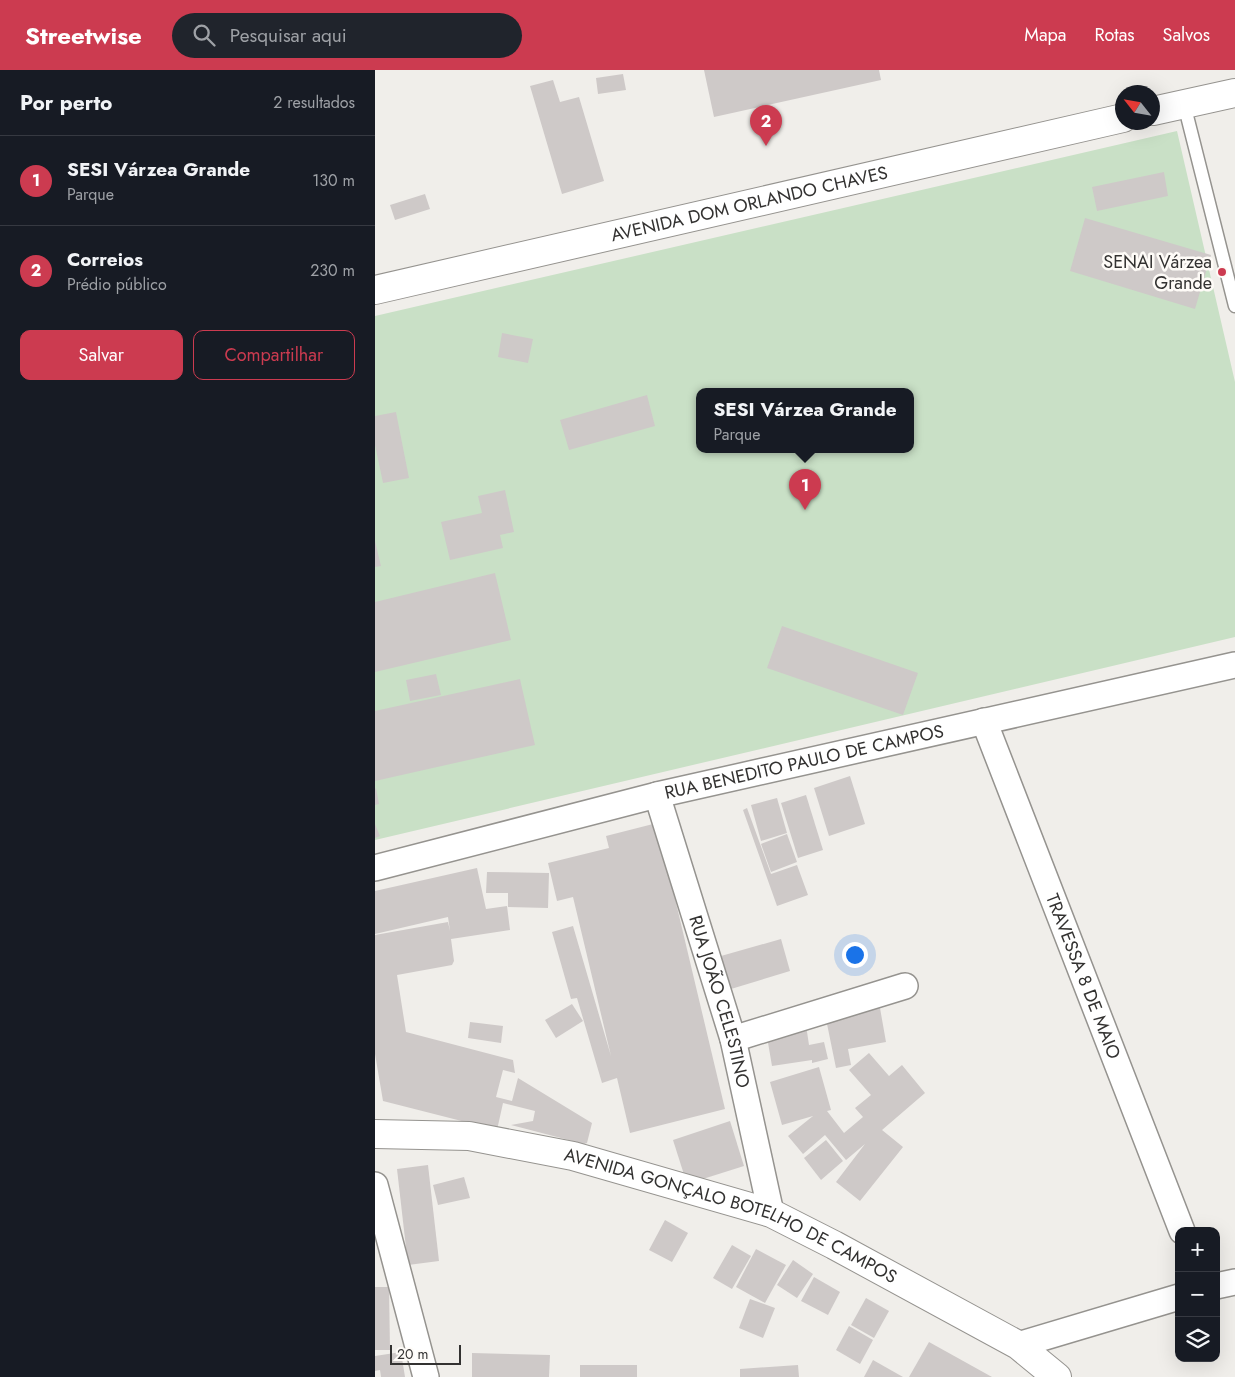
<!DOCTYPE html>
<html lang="pt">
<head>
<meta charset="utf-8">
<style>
	body { margin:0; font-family:Jost,sans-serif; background:#20242c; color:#f1f3f6 }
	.controls { position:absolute; right:15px; bottom:15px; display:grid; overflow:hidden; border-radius:10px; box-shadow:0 5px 20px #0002 }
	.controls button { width:45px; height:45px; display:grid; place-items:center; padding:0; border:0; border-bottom:1px solid #363941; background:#171b24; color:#f1f3f6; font:25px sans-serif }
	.compass { position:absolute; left:740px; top:15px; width:45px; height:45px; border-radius:50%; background:#171b24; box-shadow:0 5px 20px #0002; rotate:301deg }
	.scale { position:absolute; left:15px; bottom:12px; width:71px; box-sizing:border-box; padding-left:5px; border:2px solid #333231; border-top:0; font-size:14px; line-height:18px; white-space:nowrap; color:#333231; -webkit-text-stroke:4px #fefbf7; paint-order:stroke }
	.you { position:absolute; left:479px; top:884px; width:18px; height:18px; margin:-12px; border:4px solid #fff; border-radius:50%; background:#1a73e8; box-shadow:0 0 0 8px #1a73e833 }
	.badge { display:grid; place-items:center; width:32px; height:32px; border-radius:50%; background:#cc3b50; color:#fff; font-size:16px; font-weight:700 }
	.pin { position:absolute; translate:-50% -41px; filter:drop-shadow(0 1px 2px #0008) }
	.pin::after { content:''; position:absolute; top:26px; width:18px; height:15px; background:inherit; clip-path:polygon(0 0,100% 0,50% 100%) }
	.popup { position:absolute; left:321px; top:318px; width:218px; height:65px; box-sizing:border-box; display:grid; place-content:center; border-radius:10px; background:#171b24; filter:drop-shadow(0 1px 4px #0005); font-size:16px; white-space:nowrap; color:#9ea1a6 }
	.popup b { font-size:19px; color:#f1f3f6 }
	.popup::after { content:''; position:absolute; left:50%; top:100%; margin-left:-10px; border:10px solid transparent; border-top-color:#171b24 }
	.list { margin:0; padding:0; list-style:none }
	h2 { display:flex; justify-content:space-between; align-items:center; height:65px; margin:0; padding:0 20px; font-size:21px }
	h2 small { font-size:16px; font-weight:400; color:#9ea1a6 }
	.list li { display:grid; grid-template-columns:32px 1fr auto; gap:15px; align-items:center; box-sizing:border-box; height:90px; padding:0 20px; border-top:1px solid #363941 }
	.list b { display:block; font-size:19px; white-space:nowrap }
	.list p { margin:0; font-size:16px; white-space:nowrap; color:#9ea1a6 }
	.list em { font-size:16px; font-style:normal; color:#9ea1a6 }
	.actions { display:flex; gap:10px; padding:15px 20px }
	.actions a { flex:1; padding:11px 0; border:1px solid #cc3b50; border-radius:10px; text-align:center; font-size:18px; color:#cc3b50 }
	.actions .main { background:#cc3b50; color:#fff }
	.icon { flex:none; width:28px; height:28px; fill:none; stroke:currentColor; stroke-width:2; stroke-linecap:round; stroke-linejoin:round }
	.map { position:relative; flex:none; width:860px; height:1307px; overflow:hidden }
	header { display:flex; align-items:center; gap:30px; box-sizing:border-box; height:70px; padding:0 25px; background:#cc3b50; color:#fff }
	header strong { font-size:24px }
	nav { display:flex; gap:28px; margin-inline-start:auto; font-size:18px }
	.search { width:350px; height:45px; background:#20242c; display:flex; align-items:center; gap:12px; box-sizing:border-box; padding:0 18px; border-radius:28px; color:#9ea1a6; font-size:19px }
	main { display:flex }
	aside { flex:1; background:#171b24 }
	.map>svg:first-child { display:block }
	.green { fill:#c9e0c6; fill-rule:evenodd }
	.building { fill:#cec9c8 }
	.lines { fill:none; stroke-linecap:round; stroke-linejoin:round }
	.lane-casing { stroke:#95938f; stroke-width:15 }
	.street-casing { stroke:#95938f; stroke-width:28 }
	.secondary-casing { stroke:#95938f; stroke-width:30 }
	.lane { stroke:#fff; stroke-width:12 }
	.street { stroke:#fff; stroke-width:25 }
	.secondary { stroke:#fff; stroke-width:28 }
	.poi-dot { fill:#cc3b50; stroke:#fefbf7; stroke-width:2 }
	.labels { text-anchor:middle; stroke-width:5; stroke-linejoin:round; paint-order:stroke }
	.street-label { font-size:18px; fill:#333231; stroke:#fefbf7 }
	.poi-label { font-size:18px; fill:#333231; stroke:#fefbf7; text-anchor:end }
</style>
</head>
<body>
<header>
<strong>Streetwise</strong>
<div class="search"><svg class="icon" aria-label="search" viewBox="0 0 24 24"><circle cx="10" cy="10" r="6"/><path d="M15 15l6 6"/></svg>Pesquisar aqui</div>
<nav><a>Mapa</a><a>Rotas</a><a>Salvos</a></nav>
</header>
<main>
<aside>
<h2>Por perto<small>2 resultados</small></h2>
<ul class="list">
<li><span class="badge">1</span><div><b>SESI Várzea Grande</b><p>Parque</p></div><em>130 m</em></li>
<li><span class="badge">2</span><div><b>Correios</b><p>Prédio público</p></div><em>230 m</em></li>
</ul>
<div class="actions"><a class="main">Salvar</a><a>Compartilhar</a></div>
</aside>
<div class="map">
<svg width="860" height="1307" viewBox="0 0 860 1307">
	<rect width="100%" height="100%" fill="#f0eeea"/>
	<path class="green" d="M802 61 860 312V567L0 770V246ZM325 321H535V379H325Z"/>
	<g class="building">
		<path d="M329 0H504L506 10 339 47Z"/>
		<path d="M248 4 251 20 223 24 221 8Z"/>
		<path d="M178 10 185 32 204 27 229 111 187 124 155 16Z"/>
		<path d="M789 102 793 126 722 141 717 117Z"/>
		<path d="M50 124 55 139 20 150 15 135Z"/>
		<path d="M710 148 836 185 820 239 695 201Z"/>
		<path d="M127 263 158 269 153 293 123 287Z"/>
		<path d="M272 325 280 356 194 380 185 350Z"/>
		<path d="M21 342 34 408 8 413 0 375V346Z"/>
		<path d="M130 420 139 462 125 465 128 478 75 490 66 452 107 443 103 426Z"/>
		<path d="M0 471 6 496 0 497Z"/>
		<path d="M120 503 136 570 0 602V532Z"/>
		<path d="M407 556 543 603 528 645 392 598Z"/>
		<path d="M61 604 66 625 35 631 31 610Z"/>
		<path d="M145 609 160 675 0 711V641Z"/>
		<path d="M475 706 490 754 454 766 439 718Z"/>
		<path d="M1 718 4 734 0 735V719Z"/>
		<path d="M431 725 448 780 423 788 406 733Z"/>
		<path d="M402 728 412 763 386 771 376 735Z"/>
		<path d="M372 738 396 804 422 795 433 825 402 836 368 740Z"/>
		<path d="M282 753 350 1039 255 1063 242 1008 227 1013 202 928 196 929 177 862 198 856 236 986 198 827 182 831 173 793 234 778 231 766Z"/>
		<path d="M0 754 5 766 0 768Z"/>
		<path d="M412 764 422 792 396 802 386 774Z"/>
		<path d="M102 798 111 839 132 836 135 860 76 869 79 891 77 895 22 905 31 962 138 990 140 1003 128 1000 121 1027 137 1031 143 1008 217 1053 212 1073 209 1074 136 1055 158 1051 160 1041 128 1033 122 1060 8 1031 0 984V865L73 852 75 861 73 847 0 864V821Z"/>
		<path d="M112 802 174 803 173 838 133 837V823H111Z"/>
		<path d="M406 869 415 901 356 919 346 886Z"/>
		<path d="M197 934 208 951 181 968 170 950Z"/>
		<path d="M505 938 511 972 473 979 476 995 461 998 451 949Z"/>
		<path d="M95 952 128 956 126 973 93 968Z"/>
		<path d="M431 955 434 975 449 972 453 989 437 993V990L397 996 391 961Z"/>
		<path d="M494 983 514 1006 527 995 550 1023 507 1060 528 1077 485 1131 461 1112 490 1074 471 1090 450 1065 428 1084 413 1066 438 1046 407 1055 395 1012 444 997 456 1040 452 1041 469 1063 488 1047 480 1038 496 1025 474 1000Z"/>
		<path d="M355 1051 369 1096 312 1114 298 1070Z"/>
		<path d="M451 1070 468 1091 446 1110 429 1088Z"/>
		<path d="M53 1095 64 1191 33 1195 22 1099Z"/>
		<path d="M89 1107 95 1128 63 1135 58 1115Z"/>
		<path d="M290 1150 313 1163 297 1192 274 1180Z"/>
		<path d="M357 1175 376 1186 357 1219 338 1208Z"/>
		<path d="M381 1179 411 1195 390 1233 361 1217Z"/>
		<path d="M418 1190 438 1204 422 1228 402 1215Z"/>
		<path d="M439 1207 465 1222 453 1245 426 1231Z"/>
		<path d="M0 1217H14L15 1280H0Z"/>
		<path d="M491 1228 514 1241 499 1268 476 1255Z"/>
		<path d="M375 1229 400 1238 388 1268 364 1258Z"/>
		<path d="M474 1256 498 1270 485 1294 461 1280Z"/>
		<path d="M554 1272 617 1307H534Z"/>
		<path d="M26 1282 30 1307H6L5 1300 0 1301V1286Z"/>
		<path d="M97 1283 175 1285 174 1307H97Z"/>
		<path d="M498 1290 528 1307H489Z"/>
		<rect x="205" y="1295" width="57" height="12"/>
		<path d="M423 1295 424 1307H365V1299Z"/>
	</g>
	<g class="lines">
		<defs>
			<path id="lane" d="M809 34 860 236"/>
			<g id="street">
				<path id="s1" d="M609 651 807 1161"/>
				<path id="s2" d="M282 725 358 969 396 1143"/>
				<path id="s3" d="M0 798 282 725 860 595"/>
				<path d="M358 969 530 916"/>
				<path d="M0 1115 51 1307"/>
				<path d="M841 1216 860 1212"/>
				<path d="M643 1275 804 1227"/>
			</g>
			<g id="secondary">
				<path d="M778 41 860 23"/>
				<path id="s4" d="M0 220 748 48"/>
				<path id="s5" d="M0 1064 94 1066 198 1086 396 1143 459 1175 643 1275 682 1307"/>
			</g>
		</defs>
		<use href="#lane" class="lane-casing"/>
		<use href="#street" class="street-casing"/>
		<use href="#secondary" class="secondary-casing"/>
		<use href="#lane" class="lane"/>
		<use href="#street" class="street"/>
		<use href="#secondary" class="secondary"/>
	</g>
	<circle class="poi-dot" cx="847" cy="202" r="5"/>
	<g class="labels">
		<g class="street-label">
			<text dy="6" stroke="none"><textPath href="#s4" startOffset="384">AVENIDA DOM ORLANDO CHAVES</textPath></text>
			<text dy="6" stroke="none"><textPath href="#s3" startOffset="442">RUA BENEDITO PAULO DE CAMPOS</textPath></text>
			<text dy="6" stroke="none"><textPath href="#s1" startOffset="274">TRAVESSA 8 DE MAIO</textPath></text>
			<text dy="6" stroke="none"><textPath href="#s2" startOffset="216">RUA JOÃO CELESTINO</textPath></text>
			<text dy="6" stroke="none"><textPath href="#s5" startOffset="369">AVENIDA GONÇALO BOTELHO DE CAMPOS</textPath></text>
		</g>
		<g class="poi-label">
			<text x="837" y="198">SENAI Várzea<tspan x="837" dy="21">Grande</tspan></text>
		</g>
	</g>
</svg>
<div class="controls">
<button>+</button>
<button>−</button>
<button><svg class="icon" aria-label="layers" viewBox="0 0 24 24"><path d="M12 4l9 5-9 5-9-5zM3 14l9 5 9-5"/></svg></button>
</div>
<svg class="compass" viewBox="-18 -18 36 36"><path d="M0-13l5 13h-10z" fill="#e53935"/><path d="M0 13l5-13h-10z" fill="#9ea1a6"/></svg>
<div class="scale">20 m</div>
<div class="you"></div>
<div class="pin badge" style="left:430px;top:440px">1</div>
<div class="popup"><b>SESI Várzea Grande</b>Parque</div>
<div class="pin badge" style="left:391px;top:76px">2</div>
</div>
</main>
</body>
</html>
